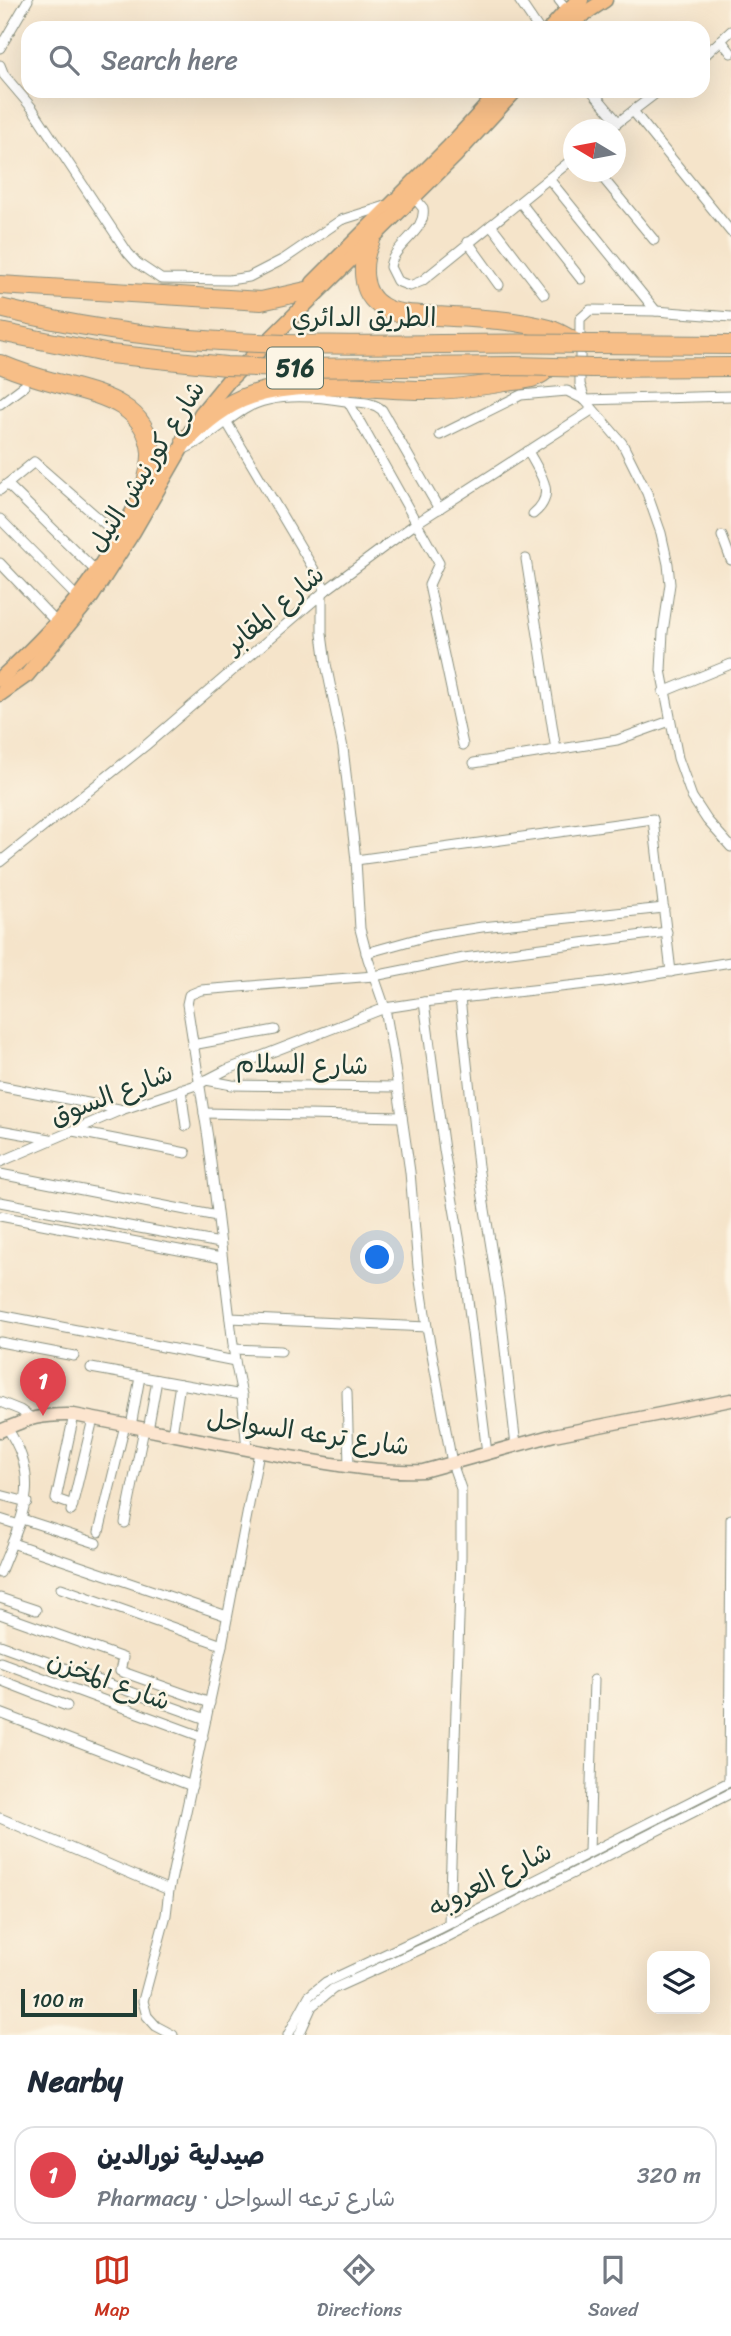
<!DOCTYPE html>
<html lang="en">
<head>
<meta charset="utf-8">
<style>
	body { margin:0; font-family:Sriracha,"Playpen Sans Arabic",sans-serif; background:#f2f2f3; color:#1f2937 }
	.controls { position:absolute; right:21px; bottom:21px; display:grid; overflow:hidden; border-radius:14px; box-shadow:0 7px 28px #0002 }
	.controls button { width:63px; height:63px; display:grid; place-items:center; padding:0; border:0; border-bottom:2px solid #e0e1e3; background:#fff; color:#1f2937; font:35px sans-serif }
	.compass { position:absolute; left:563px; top:119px; width:63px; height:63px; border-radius:50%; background:#fff; box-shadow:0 7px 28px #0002; rotate:280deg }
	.scale { position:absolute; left:21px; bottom:18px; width:116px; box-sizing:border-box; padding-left:7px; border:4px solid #1f3d34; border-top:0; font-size:19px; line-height:24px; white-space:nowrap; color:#1f3d34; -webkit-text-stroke:5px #fcf5e5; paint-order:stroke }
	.you { position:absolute; left:378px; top:1258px; width:24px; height:24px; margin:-18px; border:5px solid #fff; border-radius:50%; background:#1a73e8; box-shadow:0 0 0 10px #1a73e833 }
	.badge { display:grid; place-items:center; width:46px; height:46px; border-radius:50%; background:#c8321e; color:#fff; font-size:23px; font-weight:700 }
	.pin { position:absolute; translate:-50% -58px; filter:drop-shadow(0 2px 4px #0008) }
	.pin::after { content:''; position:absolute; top:37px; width:24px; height:21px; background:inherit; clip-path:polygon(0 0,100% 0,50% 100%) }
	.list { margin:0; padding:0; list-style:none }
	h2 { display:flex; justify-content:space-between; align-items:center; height:91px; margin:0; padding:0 28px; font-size:30px }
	h2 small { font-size:23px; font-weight:400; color:#747a83 }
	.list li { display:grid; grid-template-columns:46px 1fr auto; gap:21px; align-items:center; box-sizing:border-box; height:98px; margin:0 14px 14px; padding:0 14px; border:2px solid #e0e1e3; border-radius:21px }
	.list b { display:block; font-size:26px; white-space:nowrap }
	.list p { margin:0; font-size:23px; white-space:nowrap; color:#747a83 }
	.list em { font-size:23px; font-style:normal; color:#747a83 }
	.icon { flex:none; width:38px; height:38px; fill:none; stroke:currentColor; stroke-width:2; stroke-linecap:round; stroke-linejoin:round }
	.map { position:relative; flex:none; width:731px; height:2035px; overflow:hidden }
	.search { position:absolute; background:#fff; box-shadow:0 7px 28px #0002; left:21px; right:21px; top:21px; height:77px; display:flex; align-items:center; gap:18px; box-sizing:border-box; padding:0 24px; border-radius:21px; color:#747a83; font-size:26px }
	.sheet { height:203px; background:#fff }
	nav { display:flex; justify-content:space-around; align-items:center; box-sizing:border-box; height:98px; border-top:2px solid #e0e1e3; background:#fff; font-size:19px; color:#747a83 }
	nav a { display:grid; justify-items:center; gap:4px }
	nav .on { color:#c8321e }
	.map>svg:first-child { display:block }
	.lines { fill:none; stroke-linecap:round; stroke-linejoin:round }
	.minor-casing { stroke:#8a907f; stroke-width:11 }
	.secondary-casing { stroke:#8a907f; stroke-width:15 }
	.primary-casing { stroke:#8a907f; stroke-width:17 }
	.motorway-casing { stroke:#8a907f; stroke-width:20 }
	.minor { stroke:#fff; stroke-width:9 }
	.secondary { stroke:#fce5cf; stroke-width:12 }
	.primary { stroke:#f7be87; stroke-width:14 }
	.motorway { stroke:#f7be87; stroke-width:18 }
	.motorway-bridge-casing { stroke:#8a907f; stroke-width:20; stroke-linecap:butt }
	.motorway-bridge { stroke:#f7be87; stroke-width:18 }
	.labels { text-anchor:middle; stroke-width:5; stroke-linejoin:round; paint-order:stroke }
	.shield { fill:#fcf5e5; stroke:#617469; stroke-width:2 }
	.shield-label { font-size:24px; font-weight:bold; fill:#1f3d34 }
	.street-label { font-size:26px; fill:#1f3d34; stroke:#fcf5e5 }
</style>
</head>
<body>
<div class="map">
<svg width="731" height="2035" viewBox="0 0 731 2035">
	<rect width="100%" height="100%" fill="#fcf5e5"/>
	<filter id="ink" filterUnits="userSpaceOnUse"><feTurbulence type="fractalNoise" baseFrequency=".0143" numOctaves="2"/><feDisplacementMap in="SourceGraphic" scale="14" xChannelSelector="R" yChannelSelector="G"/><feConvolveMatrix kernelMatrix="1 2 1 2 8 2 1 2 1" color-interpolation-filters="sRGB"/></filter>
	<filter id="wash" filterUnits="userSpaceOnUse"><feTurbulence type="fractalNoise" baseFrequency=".00686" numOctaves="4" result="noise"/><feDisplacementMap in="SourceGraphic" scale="28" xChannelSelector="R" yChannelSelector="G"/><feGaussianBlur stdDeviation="1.57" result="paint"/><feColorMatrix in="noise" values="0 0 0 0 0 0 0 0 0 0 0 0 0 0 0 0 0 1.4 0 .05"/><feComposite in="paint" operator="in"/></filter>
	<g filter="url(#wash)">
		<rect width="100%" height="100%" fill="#f5e4ca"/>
	</g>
	<g filter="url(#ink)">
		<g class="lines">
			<defs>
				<g id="minor">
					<path d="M519 0 538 28"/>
					<path d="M559 0 567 10"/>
					<path d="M721 40 731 53"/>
					<path d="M0 48 28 0"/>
					<path d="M703 57 731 31"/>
					<path d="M0 65 4 75 32 108 128 253 137 263 161 279 229 280 249 277 284 259 341 220 389 205"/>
					<path d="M592 91 618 122"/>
					<path d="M633 111 731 232"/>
					<path d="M608 130 659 91"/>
					<path d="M598 172 654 240"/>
					<path d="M549 179 656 311"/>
					<path d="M413 196 423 208C427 232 393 244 390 267L397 281 410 286 422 281 574 158"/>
					<path d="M520 202 581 279"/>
					<path d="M491 225 544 294"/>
					<path d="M468 242 499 285"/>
					<path d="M731 317 656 311 590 310 580 319V384L585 400 731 396"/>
					<path d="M348 401 439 563 429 585 463 745"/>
					<path d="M0 404 24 386"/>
					<path d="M226 421 326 590"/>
					<path d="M440 435 521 395 567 391 585 400 622 443 647 493 661 533 668 564 670 584 663 632 661 670 678 758 692 797 707 820 731 847"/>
					<path d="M182 450C206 440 223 422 245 409 272 392 316 396 346 401 358 403 373 401 382 410L439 509"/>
					<path d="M528 451C540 474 558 494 533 514"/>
					<path d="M7 484 97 572"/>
					<path d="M0 490 34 462 119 536"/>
					<path d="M0 519 78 598"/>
					<path d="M722 536 731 560"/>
					<path d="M526 559 556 750"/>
					<path d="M0 563 57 623"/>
					<path d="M322 594V634L326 664 343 748 356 860 360 929 368 959 385 1008 393 1054 410 1172 418 1267 427 1327 452 1463 461 1489V1557L449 1923"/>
					<path d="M663 692 731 664"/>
					<path d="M474 763 617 740 670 721"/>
					<path d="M356 860 653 819 671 972"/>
					<path d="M0 862 145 746 326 590 415 524 592 410"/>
					<path d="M366 953 431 935 482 927 664 908"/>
					<path d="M460 998 478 1166 499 1297 516 1446"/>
					<path d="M424 1002 444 1150 463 1260 487 1453"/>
					<path d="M192 1045 275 1030"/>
					<path d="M206 1080 232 1085 398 1087"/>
					<path d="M0 1086 119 1109"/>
					<path d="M181 1089 186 1126"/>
					<path d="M204 1113 402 1117"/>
					<path d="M0 1130 50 1139"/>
					<path d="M73 1131 186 1153"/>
					<path d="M0 1162 121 1110 199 1084 226 1070 385 1008 424 1002 605 982 731 962"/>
					<path d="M0 1174 217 1216"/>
					<path d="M0 1202 220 1243"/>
					<path d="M0 1216 221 1258"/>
					<path d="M0 1315 235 1361"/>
					<path d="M230 1318 427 1327"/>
					<path d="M0 1342 74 1356"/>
					<path d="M233 1349 281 1351"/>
					<path d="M91 1368 242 1395"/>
					<path d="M347 1392 349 1466"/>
					<path d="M0 1402 20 1410 30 1417"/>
					<path d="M131 1426 140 1377"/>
					<path d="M148 1430 157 1380"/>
					<path d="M172 1434 180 1384"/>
					<path d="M247 1449 242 1395 235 1361 208 1138 187 1004 189 995 201 990 374 976 464 958 667 932"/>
					<path d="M0 1495 27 1502"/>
					<path d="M73 1505 56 1499 74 1415"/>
					<path d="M71 1511 93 1419"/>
					<path d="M0 1519 19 1525"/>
					<path d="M22 1519 96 1543"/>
					<path d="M125 1523 144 1429"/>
					<path d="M99 1532 125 1425"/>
					<path d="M12 1543 227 1616"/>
					<path d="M0 1573C21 1519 44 1482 7 1428"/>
					<path d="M61 1588 222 1645"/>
					<path d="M0 1598 36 1610"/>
					<path d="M0 1614 123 1658 120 1671 210 1703"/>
					<path d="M0 1645 206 1719"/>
					<path d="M0 1662 203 1737"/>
					<path d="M0 1680 67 1706"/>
					<path d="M0 1713 192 1786"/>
					<path d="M729 1782 731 1519"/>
					<path d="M0 1818 169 1890"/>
					<path d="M589 1852 594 1680"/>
					<path d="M173 2035 156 2026 147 2016 143 2001 166 1915 169 1890 222 1645 259 1452"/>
					<path d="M288 2035 309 1996 326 1982 439 1929 731 1781"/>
					<path d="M299 2035 312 2006 333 1989 441 1940 731 1793"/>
				</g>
				<path id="secondary" d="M0 1431C30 1418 41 1414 74 1415 148 1429 221 1445 296 1458 338 1465 380 1473 423 1471L554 1435 731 1400"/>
				<g id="primary">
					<path d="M551 28 567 10 581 0"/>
					<path d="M568 28 575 20 605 0"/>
					<path d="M313 283 449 147 500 91"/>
					<path d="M0 679C32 650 63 619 88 584 110 554 128 520 146 488"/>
					<path d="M0 694 27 675 92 596 133 532 201 414 228 381 455 156 515 91"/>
				</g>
				<g id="motorway">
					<path d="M371 240C361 261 359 294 383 307 399 316 419 314 436 316 473 318 513 319 549 329 559 332 568 338 578 344"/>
					<path d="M0 285 261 301 306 291"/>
					<path d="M591 344 731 345"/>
					<path d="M0 364C19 372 38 378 57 383 96 394 146 402 151 452 152 466 146 482 142 495"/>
					<path d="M592 368 731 367"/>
					<path d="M185 440C205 421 224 404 251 395 308 376 372 391 431 390 456 390 481 386 505 382 522 380 538 380 549 367"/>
				</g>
			</defs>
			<use href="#minor" class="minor-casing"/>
			<use href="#secondary" class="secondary-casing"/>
			<use href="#primary" class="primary-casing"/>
			<use href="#motorway" class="motorway-casing"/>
			<use href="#minor" class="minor"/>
			<use href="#secondary" class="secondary"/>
			<use href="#primary" class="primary"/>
			<use href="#motorway" class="motorway"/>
			<defs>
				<g id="motorway-bridge">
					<path d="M0 308C72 326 146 337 220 341 343 349 468 341 591 344"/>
					<path d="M0 332 110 354 226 366 284 368 515 366 592 368"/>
				</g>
			</defs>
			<use href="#motorway-bridge" class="motorway-bridge-casing"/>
			<use href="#motorway-bridge" class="motorway-bridge"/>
		</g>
	</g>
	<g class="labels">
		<rect class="shield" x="267" y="347.5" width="56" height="41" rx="5"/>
		<g class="shield-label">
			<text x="295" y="376">516</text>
		</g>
		<g class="street-label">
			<text x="364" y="326">الطريق الدائري</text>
			<text transform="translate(146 466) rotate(-58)" y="9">شارع كورنيش النيل</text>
			<text transform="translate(274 609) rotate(-40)" y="9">شارع المقابر</text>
			<text transform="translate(302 1064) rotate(1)" y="9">شارع السلام</text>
			<text transform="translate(111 1094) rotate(-21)" y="9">شارع السوق</text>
			<text transform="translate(308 1432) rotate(8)" y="9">شارع ترعه السواحل</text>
			<text transform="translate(109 1680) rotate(20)" y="9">شارع المخزن</text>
			<text transform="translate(490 1879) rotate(-27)" y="9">شارع العروبه</text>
		</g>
	</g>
</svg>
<div class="controls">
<button><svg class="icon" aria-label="layers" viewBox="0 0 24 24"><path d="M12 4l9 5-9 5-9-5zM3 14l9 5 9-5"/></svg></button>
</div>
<svg class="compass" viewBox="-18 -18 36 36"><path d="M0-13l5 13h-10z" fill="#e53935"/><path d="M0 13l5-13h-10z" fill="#747a83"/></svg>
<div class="scale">100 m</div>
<div class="you"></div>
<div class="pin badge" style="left:43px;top:1416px;background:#e0444e">1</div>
<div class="search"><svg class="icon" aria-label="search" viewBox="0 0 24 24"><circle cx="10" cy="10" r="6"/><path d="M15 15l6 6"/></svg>Search here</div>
</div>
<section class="sheet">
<h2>Nearby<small></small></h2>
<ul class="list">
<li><span class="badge" style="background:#e0444e">1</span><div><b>صيدلية نورالدين</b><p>Pharmacy · شارع ترعه السواحل</p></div><em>320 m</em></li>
</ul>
</section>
<nav>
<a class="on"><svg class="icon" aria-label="map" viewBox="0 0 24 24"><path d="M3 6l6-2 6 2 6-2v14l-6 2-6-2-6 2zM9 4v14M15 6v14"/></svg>Map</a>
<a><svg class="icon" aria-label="directions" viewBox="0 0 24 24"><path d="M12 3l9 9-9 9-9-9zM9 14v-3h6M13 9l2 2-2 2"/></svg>Directions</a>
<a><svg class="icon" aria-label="saved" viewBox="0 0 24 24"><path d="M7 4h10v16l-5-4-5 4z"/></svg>Saved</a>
</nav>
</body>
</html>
